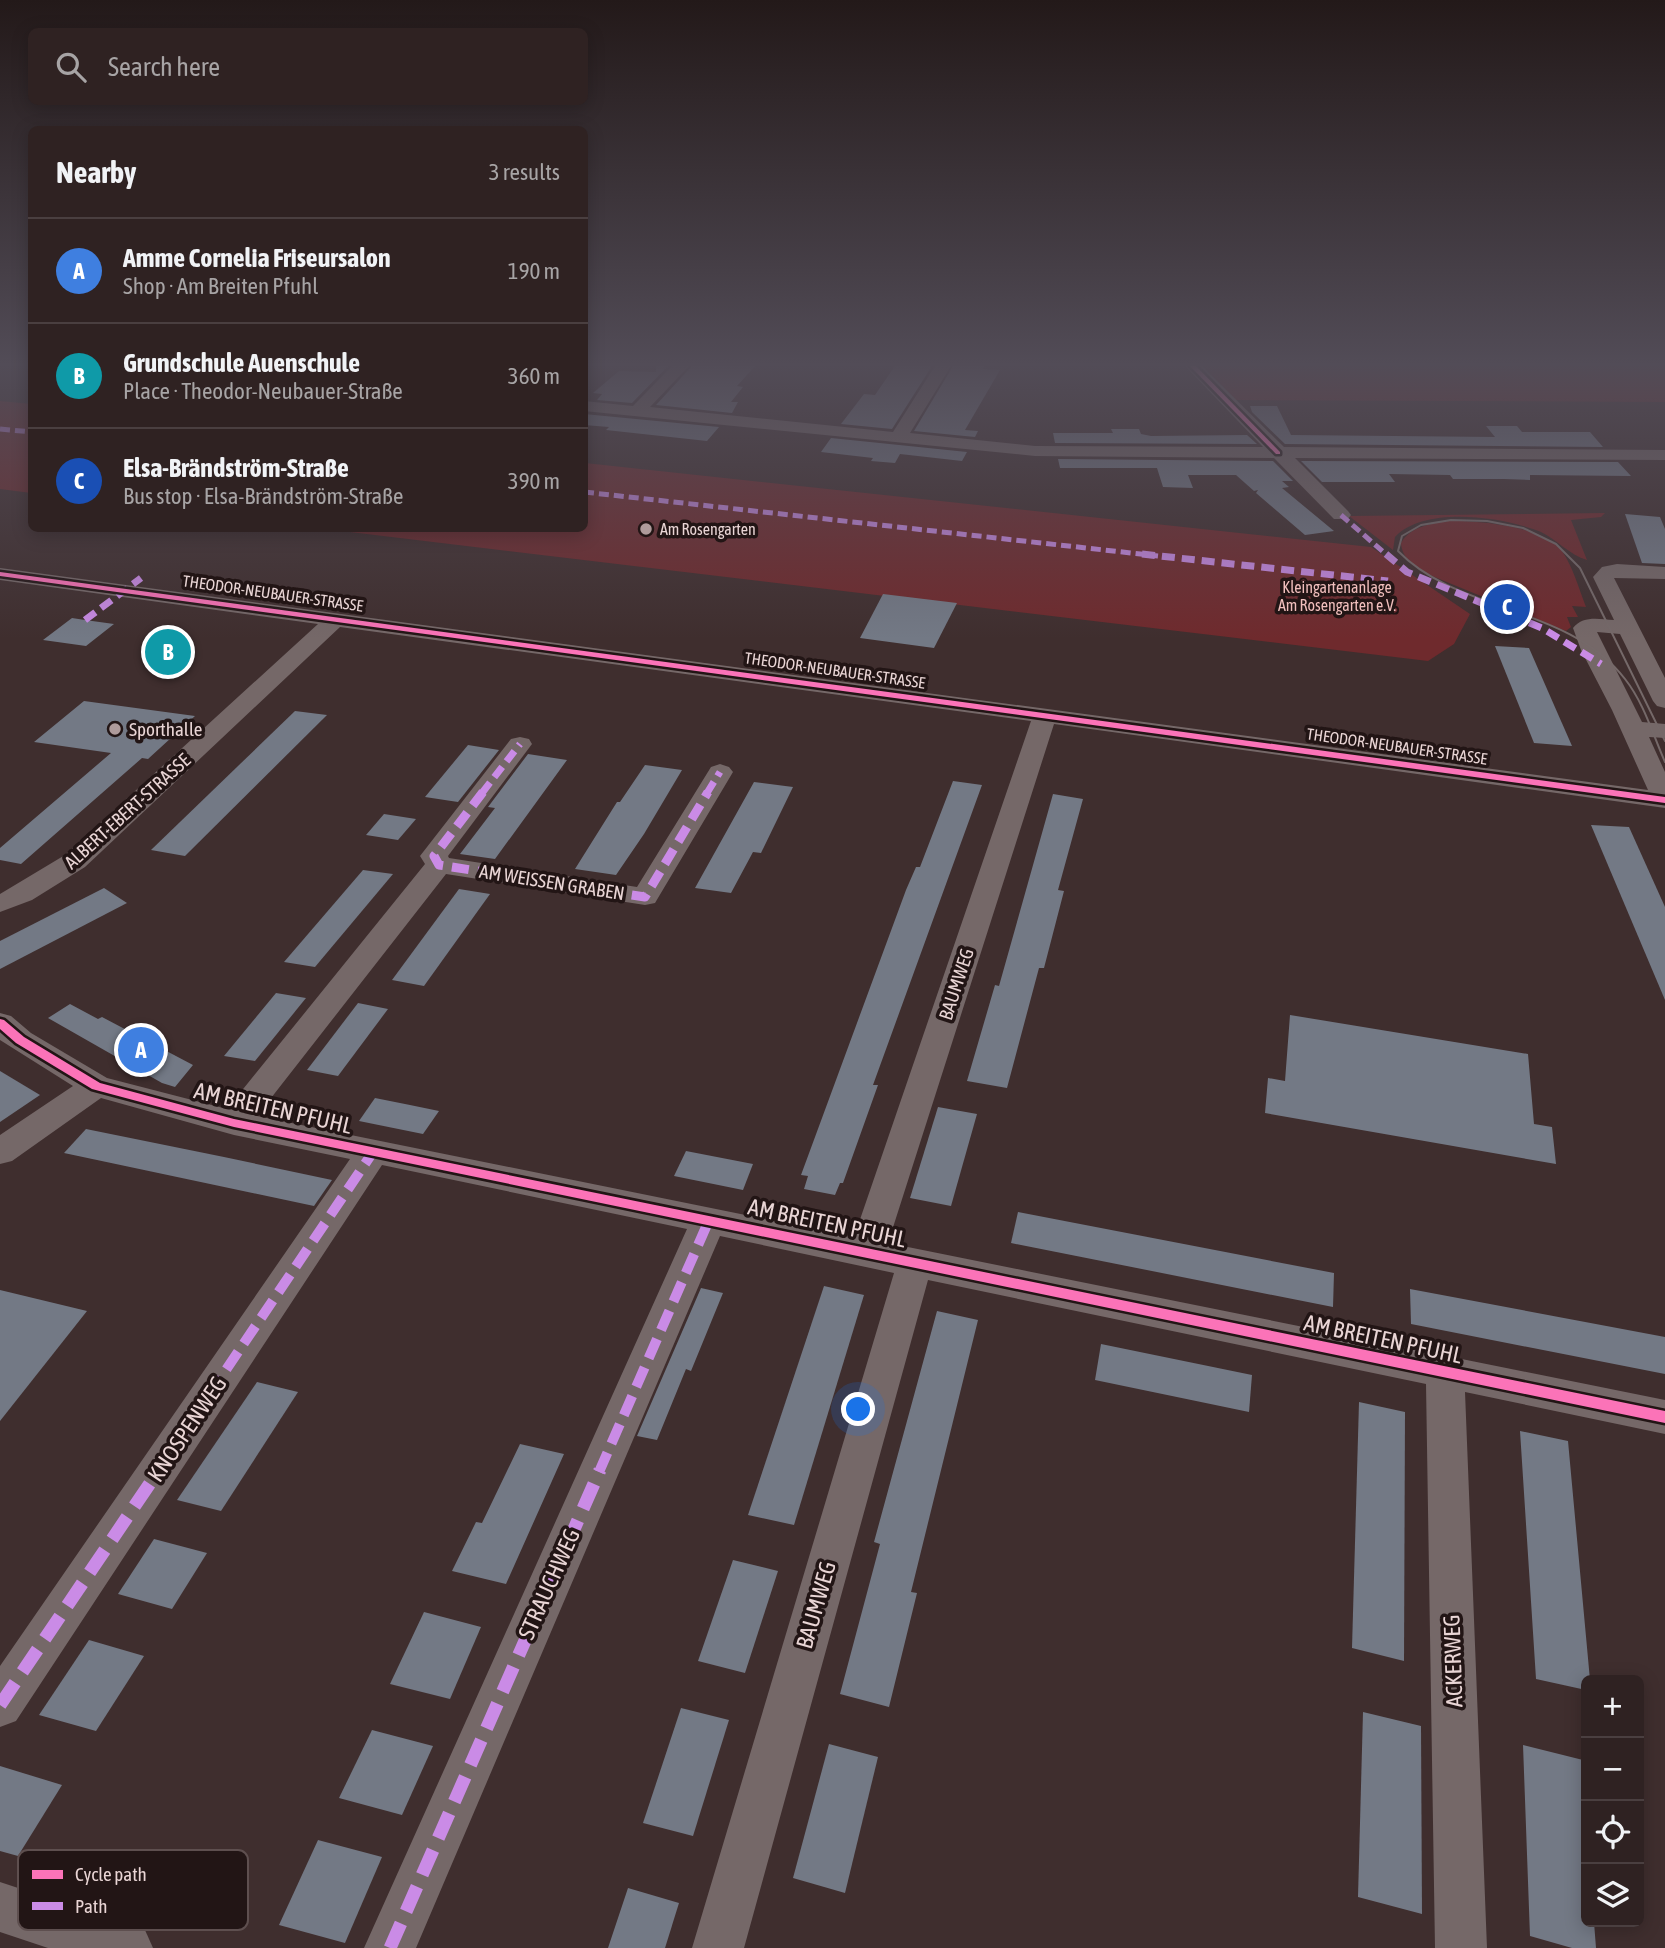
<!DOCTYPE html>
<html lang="en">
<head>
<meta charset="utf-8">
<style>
	body { margin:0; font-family:"Asap Condensed",sans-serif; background:#372a2a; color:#f1f3f6 }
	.controls { position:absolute; right:21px; bottom:21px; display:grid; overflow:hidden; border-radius:10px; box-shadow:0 4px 18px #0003 }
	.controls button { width:63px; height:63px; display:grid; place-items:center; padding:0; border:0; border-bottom:2px solid #4a3f40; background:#2f2222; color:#f1f3f6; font:35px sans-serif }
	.you { position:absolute; left:859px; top:1410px; width:24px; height:24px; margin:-18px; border:5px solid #fff; border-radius:50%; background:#1a73e8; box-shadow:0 0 0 10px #1a73e833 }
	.badge { display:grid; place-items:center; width:46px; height:46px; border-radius:50%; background:#1a73e8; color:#fff; font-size:23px; font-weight:700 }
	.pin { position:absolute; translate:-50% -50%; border:4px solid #fff; box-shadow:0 2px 7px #0006 }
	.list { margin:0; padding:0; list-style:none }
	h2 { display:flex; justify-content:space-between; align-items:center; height:91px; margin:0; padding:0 28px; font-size:30px }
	h2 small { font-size:23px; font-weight:400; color:#a7a4a5 }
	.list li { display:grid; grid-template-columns:46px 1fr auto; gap:21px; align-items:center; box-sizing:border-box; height:105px; padding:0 28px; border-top:2px solid #4a3f40 }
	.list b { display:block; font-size:26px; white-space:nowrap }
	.list p { margin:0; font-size:23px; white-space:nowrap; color:#a7a4a5 }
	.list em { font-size:23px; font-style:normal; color:#a7a4a5 }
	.icon { flex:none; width:38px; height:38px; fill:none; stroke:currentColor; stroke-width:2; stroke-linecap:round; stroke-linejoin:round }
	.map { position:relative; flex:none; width:1665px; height:1948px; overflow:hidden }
	.search { position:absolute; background:#2f2222; box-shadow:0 4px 18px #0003; left:28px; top:28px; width:560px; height:77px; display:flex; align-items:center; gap:18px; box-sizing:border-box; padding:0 24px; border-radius:10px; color:#a7a4a5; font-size:26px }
	.panel { position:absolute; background:#2f2222; box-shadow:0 4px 18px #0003; left:28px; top:126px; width:560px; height:406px; border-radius:10px }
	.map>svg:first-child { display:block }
	.green { fill:#6f2a2d }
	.building { fill:#737985 }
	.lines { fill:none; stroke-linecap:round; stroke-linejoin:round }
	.minor { fill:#756868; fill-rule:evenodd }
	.tram { stroke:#756969; stroke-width:2 }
	.quiet-far4 { stroke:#ca8be6; stroke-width:5; stroke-dasharray:10 5; stroke-linecap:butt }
	.quiet-far3 { stroke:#ca8be6; stroke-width:7; stroke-dasharray:13 7; stroke-linecap:butt }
	.quiet-far2 { stroke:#ca8be6; stroke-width:9; stroke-dasharray:17 9; stroke-linecap:butt }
	.quiet-far1 { stroke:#ca8be6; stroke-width:10; stroke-dasharray:21 10; stroke-linecap:butt }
	.quiet { stroke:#ca8be6; stroke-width:13; stroke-dasharray:27 13; stroke-linecap:butt }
	.cycleway-casing { stroke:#221515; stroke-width:5 }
	.cycleway { fill:#fb73b8; fill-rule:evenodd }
	.poi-dot { fill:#ae9b9b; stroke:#221515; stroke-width:2.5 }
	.labels { text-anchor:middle; stroke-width:7; stroke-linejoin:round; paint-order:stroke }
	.far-poi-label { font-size:16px; fill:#e9d5d5; stroke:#221515; text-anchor:start }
	.far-park-label { font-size:16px; fill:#f1bfbd; stroke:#221515 }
	.far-street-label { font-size:16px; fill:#e9d5d5; stroke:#221515 }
	.poi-label { font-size:19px; fill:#e9d5d5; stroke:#221515; text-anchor:start }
	.street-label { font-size:19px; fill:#e9d5d5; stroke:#221515 }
	.near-street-label { font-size:23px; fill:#e9d5d5; stroke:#221515 }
	.key { fill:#221515; stroke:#5e4f4f; stroke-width:2 }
	.key-label { font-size:19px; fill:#e9d5d5 }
</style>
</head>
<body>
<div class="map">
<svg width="1665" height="1948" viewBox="0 0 1665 1948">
	<rect width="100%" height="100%" fill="#3f2e2e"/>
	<g class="green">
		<path d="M1203 366H1665V402L1236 400Z"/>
		<path d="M0 401 31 404V493L0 489Z"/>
		<path d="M585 463 1371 547 1470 614 1454 644 1428 661 325 529 584 528Z"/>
		<path d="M1605 513 1601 517 1571 520 1587 560C1570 555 1557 540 1541 532 1504 517 1425 505 1395 537L1393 550 1349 516Z"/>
		<path d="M1448 521C1477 520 1544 526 1562 551 1573 567 1579 589 1586 607L1572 606 1578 617H1567L1571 627 1566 631 1437 578C1422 571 1402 562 1401 543 1411 526 1431 524 1448 521Z"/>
	</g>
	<g class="building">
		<path d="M656 366H668L632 403 597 400 602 394 593 393 619 371 656 372Z"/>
		<path d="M692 366H755L737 386 743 387 731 402H738L732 413 656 405Z"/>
		<path d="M895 366H932L892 429 841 424 864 394 875 395Z"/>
		<path d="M953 366H984L983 369 1000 370 965 430 978 431 975 437 914 431Z"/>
		<path d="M1250 406H1277L1291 435 1495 437 1486 426H1517L1522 432H1590L1603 447 1285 444 1252 412Z"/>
		<path d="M584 414 719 427 707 441 606 430 609 427 584 425Z"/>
		<path d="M1111 429H1139L1141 434 1151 436 1247 435 1257 444 1055 443 1053 433H1113Z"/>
		<path d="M831 438 967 452 962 461 900 454 895 463 871 461 873 458 821 452Z"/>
		<path d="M1058 459 1273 461 1293 481H1282L1289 487 1282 488 1334 531 1305 535 1256 493 1258 490 1254 491 1236 475H1188L1193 488 1163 487 1157 468H1060Z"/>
		<path d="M1301 461 1618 462 1631 476 1530 475V480L1504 479H1453L1450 475 1389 474 1395 482H1322Z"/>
		<path d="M1625 514 1660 517 1665 529V564L1642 563Z"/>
		<path d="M883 594 957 603 934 648 860 638Z"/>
		<path d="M72 618 85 620 114 624 86 646 43 640Z"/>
		<path d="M1495 646 1529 648 1572 746 1534 743Z"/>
		<path d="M84 701 195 716 148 759 142 758 21 864 0 860V848L111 753 34 742Z"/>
		<path d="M295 711 327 715 185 856 151 850Z"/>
		<path d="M468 745 499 750 458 802 425 797Z"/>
		<path d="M528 754 567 760 495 859 460 854 495 808 488 807Z"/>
		<path d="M645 765 682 770 644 834 616 875 575 869 617 802H620Z"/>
		<path d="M953 781 982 785 873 1085H878L843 1183H840L835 1195 804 1189 808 1176 801 1175 906 890 916 867H920Z"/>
		<path d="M754 782 793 787 761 853 753 852 731 893 695 888Z"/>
		<path d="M1053 794 1083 799 1058 890 1064 891 1044 968H1039L1007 1088 967 1081 995 985 999 986Z"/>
		<path d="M384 814 416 819 398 840 366 835Z"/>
		<path d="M1591 825 1629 827 1665 907V1000Z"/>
		<path d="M363 870 393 874 315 967 284 962Z"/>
		<path d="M104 888 127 903 0 969V941Z"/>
		<path d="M459 889 490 894 424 986 392 980Z"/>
		<path d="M276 993 306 998 255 1061 224 1056Z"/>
		<path d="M358 1003 388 1009 338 1076 307 1070Z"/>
		<path d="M70 1004 98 1019 102 1017 193 1065 175 1087 162 1083 48 1018Z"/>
		<path d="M1290 1015 1528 1054 1534 1124 1552 1127 1556 1164 1265 1113 1268 1078 1285 1081Z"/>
		<path d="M0 1071 40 1095 0 1122Z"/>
		<path d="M375 1098 410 1105 439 1111 423 1134 359 1121Z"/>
		<path d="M938 1107 977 1114 951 1206 910 1198Z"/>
		<path d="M86 1129 224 1157 332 1180 314 1206 64 1153Z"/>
		<path d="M686 1151 753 1164 743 1190 674 1176Z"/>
		<path d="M1018 1212 1334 1273 1333 1307 1011 1243Z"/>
		<path d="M824 1286 864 1295 794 1525 748 1515Z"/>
		<path d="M701 1288 723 1293 691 1371 686 1369 657 1440 637 1436Z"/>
		<path d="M1410 1289 1665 1337V1374L1411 1324Z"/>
		<path d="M0 1290 87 1311 0 1421Z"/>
		<path d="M937 1311 978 1320 911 1592 917 1593 889 1707 840 1694 880 1544 874 1542Z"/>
		<path d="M1101 1344 1252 1375 1249 1412 1095 1380Z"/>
		<path d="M257 1382 298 1392 221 1511 177 1500Z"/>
		<path d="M1359 1402 1405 1412 1404 1661 1352 1648Z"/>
		<path d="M1520 1431 1568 1441 1590 1680H1586V1690L1536 1679Z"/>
		<path d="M520 1444 564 1454 506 1584 452 1571 476 1522 482 1523Z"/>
		<path d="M154 1539 207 1553 172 1609 118 1594Z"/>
		<path d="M733 1560 778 1571 745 1673 698 1661Z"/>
		<path d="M424 1612 481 1627 450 1699 390 1684Z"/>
		<path d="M89 1640 144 1656 96 1731 39 1715Z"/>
		<path d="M681 1708 729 1720 693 1836 643 1823Z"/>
		<path d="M1363 1712 1421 1726 1422 1914 1358 1897Z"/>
		<path d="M372 1730 433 1746 402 1815 339 1798Z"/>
		<path d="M829 1744 878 1757 845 1893 793 1878Z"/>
		<path d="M1523 1745 1583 1760 1586 1806V1922H1594L1596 1948H1572L1530 1936Z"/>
		<path d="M0 1766 62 1785 18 1856 0 1851Z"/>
		<path d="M318 1840 382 1857 345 1943 279 1925Z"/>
		<path d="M628 1888 679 1903 665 1948H608Z"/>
	</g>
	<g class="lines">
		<g class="minor">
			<path d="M672 366H689L650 407 893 432 935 366H951L910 433 1035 446 1263 447 1185 366H1202L1284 447 1665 450V460L1295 458 1348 511 1351 515 1348 519H1334L1274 458 1035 456 584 411V401L633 406Z"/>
			<path d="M1617 564 1665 567V579L1614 578 1665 678V708L1657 706 1653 701 1620 634 1597 632 1642 722 1665 724V738L1649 737 1665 772V808L1054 724 888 1243 1665 1400V1434L1465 1392 1487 1948H1435L1426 1384 928 1280 744 1948H692L894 1273 720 1236 416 1948H364L687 1229 382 1165 16 1721 0 1727V1666L350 1159 234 1135 101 1098 12 1161 0 1164V1135L73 1086 0 1040V1013L11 1016 31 1033 107 1078 227 1109 425 864 420 856 511 739 520 737 529 739 532 744 448 856 449 858 637 887 711 767 720 764 729 767 733 772 655 903 645 905 446 874 257 1116 854 1237 1031 721 340 627 85 867 32 900 0 912V894L65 855 318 624 0 580V568L1648 790 1612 710 1581 650 1573 628C1583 615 1599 619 1614 620L1593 577 1602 567Z"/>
			<path d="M0 1882 145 1930 153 1948H48L0 1932Z"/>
		</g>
		<path class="tram" d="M1665 741 1580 568 1556 544 1523 528 1487 521 1451 520 1421 525 1402 536 1398 551C1458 613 1568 605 1625 679 1644 703 1653 735 1665 762"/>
		<g class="quiet-far4">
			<path d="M0 429 32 432"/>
			<path d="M584 492 1158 556"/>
			<path d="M1341 515 1388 556"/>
		</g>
		<g class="quiet-far3">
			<path d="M1142 554 1388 581"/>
			<path d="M1386 554 1407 572 1542 628 1601 664"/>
			<path d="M85 620 141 578"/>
			<path d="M482 793 520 744"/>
			<path d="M707 793 720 772"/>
		</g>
		<path class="quiet-far2" d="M483 792 434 856 439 865 645 897 708 792"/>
		<g class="quiet-far1">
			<path d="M157 1472 373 1152"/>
			<path d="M599 1472 709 1220"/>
		</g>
		<g class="quiet">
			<path d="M0 1705 159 1470"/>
			<path d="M390 1948 600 1470"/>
		</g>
		<defs>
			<g id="cycleway">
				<path d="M1190 366H1196L1280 452V454H1276Z"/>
				<path d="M0 572 1665 797V803L0 576Z"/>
				<path d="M0 1019 4 1020 24 1037 100 1083 234 1119 1665 1411V1423L234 1127 92 1089 16 1043 0 1029Z"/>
			</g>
		</defs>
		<use href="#cycleway" class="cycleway-casing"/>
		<use href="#cycleway" class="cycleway"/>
	</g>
	<linearGradient id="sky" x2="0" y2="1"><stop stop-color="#231919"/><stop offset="0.57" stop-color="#524c57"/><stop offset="1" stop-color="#524c57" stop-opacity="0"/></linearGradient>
	<rect width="1665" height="639" fill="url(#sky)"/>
	<g class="poi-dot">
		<circle cx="646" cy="529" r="7"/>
		<circle cx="115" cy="729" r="7"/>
	</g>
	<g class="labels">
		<g class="far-poi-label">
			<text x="660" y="535">Am Rosengarten</text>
		</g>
		<g class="far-park-label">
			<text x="1337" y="593">Kleingartenanlage<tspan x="1337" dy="18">Am Rosengarten e.V.</tspan></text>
		</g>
		<g class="far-street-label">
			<text transform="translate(273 593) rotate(8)" y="6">THEODOR-NEUBAUER-STRASSE</text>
			<text transform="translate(835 670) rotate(8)" y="6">THEODOR-NEUBAUER-STRASSE</text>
			<text transform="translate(1397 746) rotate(8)" y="6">THEODOR-NEUBAUER-STRASSE</text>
		</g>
		<g class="poi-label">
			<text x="129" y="736">Sporthalle</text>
		</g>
		<g class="street-label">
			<text transform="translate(127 811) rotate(-42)" y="7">ALBERT-EBERT-STRASSE</text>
			<text transform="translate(552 882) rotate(9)" y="7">AM WEISSEN GRABEN</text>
			<text transform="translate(956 984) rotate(-72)" y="7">BAUMWEG</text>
		</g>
		<g class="near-street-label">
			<text transform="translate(273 1108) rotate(13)" y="8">AM BREITEN PFUHL</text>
			<text transform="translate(827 1223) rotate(12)" y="8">AM BREITEN PFUHL</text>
			<text transform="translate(1383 1339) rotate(12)" y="8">AM BREITEN PFUHL</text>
			<text transform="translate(187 1429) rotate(-56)" y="8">KNOSPENWEG</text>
			<text transform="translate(549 1584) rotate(-66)" y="8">STRAUCHWEG</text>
			<text transform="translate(816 1605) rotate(-74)" y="8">BAUMWEG</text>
			<text transform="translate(1453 1661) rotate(-92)" y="8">ACKERWEG</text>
		</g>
	</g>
	<rect x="18" y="1850" width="230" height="80" rx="10" class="key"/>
	<rect x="32" y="1870" width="31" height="9" fill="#fb73b8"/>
	<rect x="32" y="1902" width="31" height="8" fill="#ca8be6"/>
	<g class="key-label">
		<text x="75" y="1881">Cycle path</text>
		<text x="75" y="1913">Path</text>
	</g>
</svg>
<div class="controls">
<button>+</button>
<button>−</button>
<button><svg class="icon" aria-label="locate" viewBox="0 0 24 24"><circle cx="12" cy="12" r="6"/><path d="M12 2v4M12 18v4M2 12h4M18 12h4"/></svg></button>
<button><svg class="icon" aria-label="layers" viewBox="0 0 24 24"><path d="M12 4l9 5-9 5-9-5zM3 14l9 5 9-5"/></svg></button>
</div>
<div class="you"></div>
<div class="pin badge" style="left:141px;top:1050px;background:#3f7fe0">A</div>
<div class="pin badge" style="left:168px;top:652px;background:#0f9aa8">B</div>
<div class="pin badge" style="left:1507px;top:607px;background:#1a4fb4">C</div>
<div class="search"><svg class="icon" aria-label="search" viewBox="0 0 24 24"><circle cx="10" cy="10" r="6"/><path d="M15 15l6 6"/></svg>Search here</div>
<section class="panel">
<h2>Nearby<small>3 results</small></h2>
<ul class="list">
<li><span class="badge" style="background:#3f7fe0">A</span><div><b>Amme Cornelia Friseursalon</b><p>Shop · Am Breiten Pfuhl</p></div><em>190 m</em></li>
<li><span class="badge" style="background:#0f9aa8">B</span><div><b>Grundschule Auenschule</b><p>Place · Theodor-Neubauer-Straße</p></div><em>360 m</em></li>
<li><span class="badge" style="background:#1a4fb4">C</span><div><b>Elsa-Brändström-Straße</b><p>Bus stop · Elsa-Brändström-Straße</p></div><em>390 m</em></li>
</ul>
</section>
</div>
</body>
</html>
